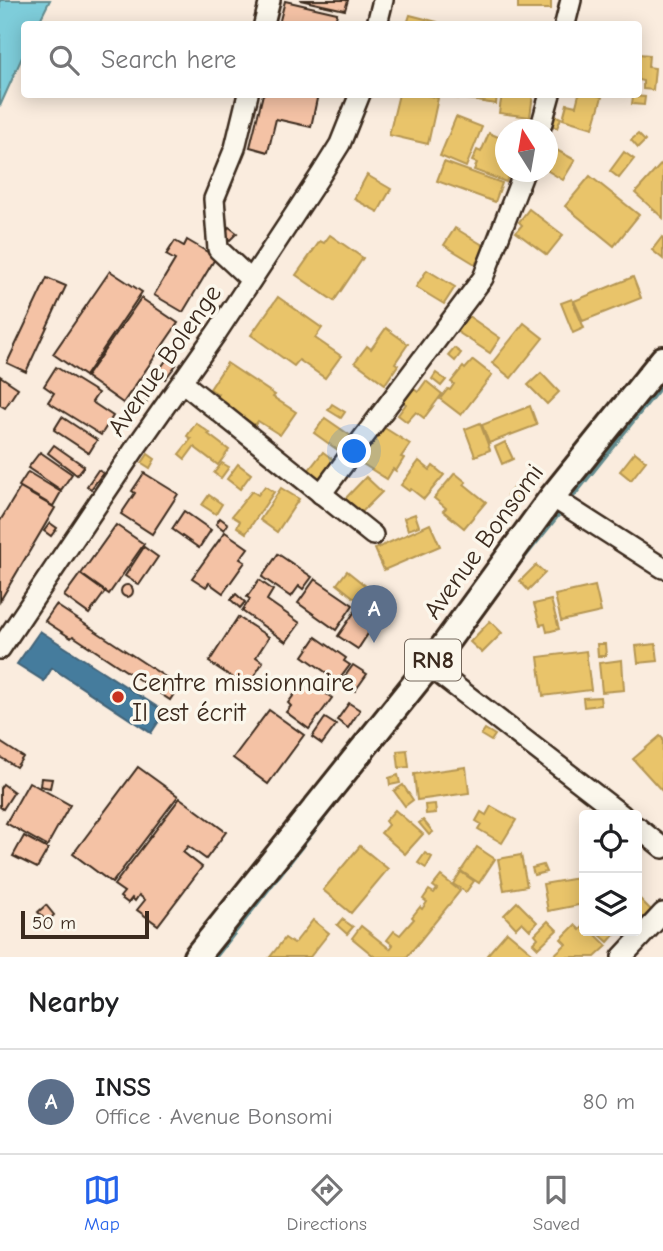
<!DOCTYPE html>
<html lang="en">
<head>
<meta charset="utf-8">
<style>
	body { margin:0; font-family:"Comic Neue",sans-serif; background:#f6f6f6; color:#202124 }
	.controls { position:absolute; right:21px; bottom:21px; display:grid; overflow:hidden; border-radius:7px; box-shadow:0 4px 18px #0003 }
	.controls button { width:63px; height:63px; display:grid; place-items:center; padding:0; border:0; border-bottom:2px solid #e0e0e0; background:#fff; color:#202124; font:35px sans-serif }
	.compass { position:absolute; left:495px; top:119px; width:63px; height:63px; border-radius:50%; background:#fff; box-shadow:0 4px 18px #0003; rotate:349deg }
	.scale { position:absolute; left:21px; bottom:18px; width:128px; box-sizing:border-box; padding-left:7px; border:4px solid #3b2a1e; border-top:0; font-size:19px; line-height:24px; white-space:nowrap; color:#3b2a1e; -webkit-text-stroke:5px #fbf7ec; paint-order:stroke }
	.you { position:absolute; left:355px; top:452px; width:24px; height:24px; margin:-18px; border:5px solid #fff; border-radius:50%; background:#1a73e8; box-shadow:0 0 0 10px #1a73e833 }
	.badge { display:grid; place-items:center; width:46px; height:46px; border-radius:50%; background:#2563eb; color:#fff; font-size:23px; font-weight:700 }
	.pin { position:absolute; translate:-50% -58px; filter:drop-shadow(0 2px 4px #0008) }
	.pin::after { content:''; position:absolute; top:37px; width:24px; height:21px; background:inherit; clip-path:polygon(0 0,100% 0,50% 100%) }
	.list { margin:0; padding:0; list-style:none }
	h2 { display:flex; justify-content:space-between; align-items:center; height:91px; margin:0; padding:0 28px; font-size:30px }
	h2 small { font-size:23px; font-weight:400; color:#757577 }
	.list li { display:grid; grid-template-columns:46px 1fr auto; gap:21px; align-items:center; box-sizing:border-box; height:105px; padding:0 28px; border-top:2px solid #e0e0e0 }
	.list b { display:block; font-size:26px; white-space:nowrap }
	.list p { margin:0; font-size:23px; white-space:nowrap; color:#757577 }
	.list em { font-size:23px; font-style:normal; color:#757577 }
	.icon { flex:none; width:38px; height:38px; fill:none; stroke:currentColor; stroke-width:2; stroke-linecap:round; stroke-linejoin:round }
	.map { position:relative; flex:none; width:663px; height:957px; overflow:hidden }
	.search { position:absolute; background:#fff; box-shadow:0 4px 18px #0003; left:21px; right:21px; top:21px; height:77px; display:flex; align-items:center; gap:18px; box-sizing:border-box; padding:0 24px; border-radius:7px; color:#757577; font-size:26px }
	.sheet { height:196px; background:#fff }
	nav { display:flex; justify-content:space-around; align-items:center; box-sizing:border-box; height:98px; border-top:2px solid #e0e0e0; background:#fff; font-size:19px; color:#757577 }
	nav a { display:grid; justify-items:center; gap:4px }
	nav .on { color:#2563eb }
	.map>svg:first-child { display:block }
	.water { fill:#7ecdda; stroke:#638c8f; stroke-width:2 }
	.homes { fill:#e9c46a; stroke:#b59653; stroke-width:2 }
	.public { fill:#457b9d; stroke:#426377; stroke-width:2 }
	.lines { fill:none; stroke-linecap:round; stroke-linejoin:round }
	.stream { stroke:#638c8f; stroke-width:5 }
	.building { fill:#f4c2a5; stroke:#3b2a1e; stroke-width:2 }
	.minor-casing { stroke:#3b2a1e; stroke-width:24 }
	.major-casing { stroke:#3b2a1e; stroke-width:30 }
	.minor { stroke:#fbf7ec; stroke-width:19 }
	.major { stroke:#fbf7ec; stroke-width:24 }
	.poi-dot { fill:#c8321e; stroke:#fbf7ec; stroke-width:2.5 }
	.labels { text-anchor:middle; stroke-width:7; stroke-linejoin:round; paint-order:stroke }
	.shield { fill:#fbf7ec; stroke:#75685c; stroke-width:2 }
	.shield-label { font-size:24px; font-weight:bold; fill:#3b2a1e }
	.street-label { font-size:26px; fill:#3b2a1e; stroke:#fbf7ec }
	.poi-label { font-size:26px; fill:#3b2a1e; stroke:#fbf7ec; text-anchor:start }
</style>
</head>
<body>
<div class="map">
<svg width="663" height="957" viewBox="0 0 663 957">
	<rect width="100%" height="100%" fill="#faecde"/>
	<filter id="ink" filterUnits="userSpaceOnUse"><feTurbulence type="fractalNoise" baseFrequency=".0143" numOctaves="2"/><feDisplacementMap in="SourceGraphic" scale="14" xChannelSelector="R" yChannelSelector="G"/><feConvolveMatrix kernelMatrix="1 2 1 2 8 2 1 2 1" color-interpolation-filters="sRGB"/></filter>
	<g filter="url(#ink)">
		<path class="water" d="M0 0H50L38 24H24V53L0 106Z"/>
		<g class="homes">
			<rect x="518" y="0" width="33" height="9"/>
			<path d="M410 15 437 22 436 24H407Z"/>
			<path d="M638 54 649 55 648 67 655 68 653 90 643 89V81L638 80Z"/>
			<path d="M399 94H422L438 98 428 144 389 135Z"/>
			<path d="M456 94H475V100L456 98Z"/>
			<path d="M478 94H497L496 104 477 101Z"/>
			<path d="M502 94H533L530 117 499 113Z"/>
			<path d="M579 94H593L602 97 593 128 563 119 567 104 576 106Z"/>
			<path d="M633 96 645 97 644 105 632 104Z"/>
			<path d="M552 114 561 118 557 128 548 124Z"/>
			<path d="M456 117 482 127 466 167 440 156Z"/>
			<path d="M489 133 505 140V172H510L506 182 474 170 477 163 472 161 477 150 481 152Z"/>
			<path d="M638 134 645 141 638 148 631 140Z"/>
			<path d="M551 147 575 160 563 180 548 171V153Z"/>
			<path d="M624 152 634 159 619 178 610 171Z"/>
			<path d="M444 162 502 183 495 202 437 181Z"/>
			<path d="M663 162V218L635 193Z"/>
			<path d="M367 175 391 189 378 212 354 199Z"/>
			<path d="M590 176 639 215 614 246 565 206Z"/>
			<path d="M529 209 563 235 547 255 516 232 522 225 519 222Z"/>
			<path d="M455 228 486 247 475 264 444 245Z"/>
			<path d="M330 235 363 258 334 301 296 275 320 241 324 243Z"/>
			<path d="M662 237 663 238V259L652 250Z"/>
			<path d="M427 270 455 287 444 304 416 287Z"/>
			<path d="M633 277 641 298 583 321 574 301Z"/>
			<path d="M278 297 322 328 315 338 341 356 325 378 299 360 294 366 251 335Z"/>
			<path d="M572 299 584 328 573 333 561 303Z"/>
			<path d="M467 315 500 338 490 353 456 331Z"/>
			<path d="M524 323 543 338 511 378 492 363Z"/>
			<path d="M386 328 408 344 395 363 398 365 385 384 355 362 367 346 371 349Z"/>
			<path d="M454 348 461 353 455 361 448 355Z"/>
			<path d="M473 360 492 375 461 415 440 399 448 389 450 390 454 384 451 382 463 367 465 369Z"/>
			<path d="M227 363 275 395 273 397 296 412 280 435 258 421 255 425 214 399 218 394 210 389Z"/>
			<path d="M436 373 446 380 441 386 432 379Z"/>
			<path d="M541 373 559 392 547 404 528 385Z"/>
			<path d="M426 381 442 394 424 418 416 412 407 422 398 415 406 404 399 399 410 386 418 392Z"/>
			<path d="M332 404 345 412 341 418 328 410Z"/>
			<path d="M530 406 537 425 489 443 482 425Z"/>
			<path d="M325 418 351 436 339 451 314 433Z"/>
			<path d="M196 423 210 433 208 434 229 450 218 465 194 447 185 459 179 454 191 439 187 436Z"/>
			<path d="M480 423 490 450 475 456 465 429Z"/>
			<path d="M380 425 410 444 401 457 404 458 396 471 393 469 387 479 358 461Z"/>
			<path d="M505 442 513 459 502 464 495 447Z"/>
			<path d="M323 452 335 461 318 484 305 475Z"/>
			<path d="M635 452 646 461 631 480 620 471Z"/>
			<path d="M148 454 155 459 150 468 142 463Z"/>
			<path d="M419 461 430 470 433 466 444 475 424 499 411 489 409 491 401 485Z"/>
			<path d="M222 463 229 467 221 478 214 473Z"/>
			<path d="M238 464 251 474 240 489 227 479Z"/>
			<path d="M455 473 466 482 464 484 486 502 464 528 443 511 446 508 434 498Z"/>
			<path d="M366 477 382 492 358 516 342 502Z"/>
			<path d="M265 486 274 492 246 533 237 527 240 521 232 516 252 491 258 495Z"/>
			<path d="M515 486 524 494 516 502 507 495Z"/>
			<path d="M281 488 299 499 277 532 260 520Z"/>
			<path d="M209 495 222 504 216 514 202 505Z"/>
			<path d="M415 514 419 526 408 530 404 518Z"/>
			<path d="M430 524 440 546 384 570 375 549Z"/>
			<path d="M536 565 545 573 528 590 520 581Z"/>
			<path d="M347 571 377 595 367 608 337 584Z"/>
			<path d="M595 586 601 612 561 621 555 595Z"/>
			<path d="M551 600 559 629 547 632 545 624 540 625 534 604Z"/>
			<path d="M490 621 502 633 482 653 470 642Z"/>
			<path d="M597 644H605L606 656H598Z"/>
			<path d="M656 644 658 661 638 663 636 646Z"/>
			<path d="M586 651 591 690 543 696 538 657Z"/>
			<path d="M622 660 624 690 602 692 599 663Z"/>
			<path d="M600 697 601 705 584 707 583 698Z"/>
			<path d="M485 729 495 735 491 741 481 735Z"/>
			<path d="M660 736 663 739 662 791 633 759Z"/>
			<path d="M407 750 409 767 399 768 397 751Z"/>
			<path d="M466 767 469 793 417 800 414 774Z"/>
			<path d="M398 775 400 783 390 785 389 778Z"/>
			<path d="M403 785 413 800 405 806 394 791Z"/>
			<path d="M435 804 436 813 426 814 425 805Z"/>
			<path d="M491 806 516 820 502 843 478 829 481 824 476 821 481 812 486 815Z"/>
			<path d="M395 810 423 834 405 854 381 833 388 825 385 821Z"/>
			<path d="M423 820 433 832 429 835 419 823Z"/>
			<path d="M360 846 388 869 351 913 323 890Z"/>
			<path d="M477 847 495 859 479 883 461 871Z"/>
			<path d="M425 853 432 857 426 868 418 863Z"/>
			<path d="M521 855 527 886 504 890 498 859Z"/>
			<path d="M543 865 546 872 534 875 532 868Z"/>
			<path d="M461 872 474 881 466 892 453 884Z"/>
			<path d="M441 876 460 891 407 957H375L352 938 361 926 390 949 393 945 387 940 394 931 400 935 414 919 412 917 420 907 422 909 427 902 423 899 429 890 434 893 437 889 433 886Z"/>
			<path d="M584 877V904L548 911 543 884Z"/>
			<path d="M637 896 653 912 637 927Z"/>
			<path d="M517 902 537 922 530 930 522 922 516 928 504 915Z"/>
			<path d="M342 919 353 927 347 934 337 925Z"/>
			<path d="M313 920 329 933 310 957H270L285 938 294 944Z"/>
			<path d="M548 921 557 930 538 948 533 943 538 938 535 934Z"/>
			<path d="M575 925 580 930 584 926V931H592L607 946 595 957H555L553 956 566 944 561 939Z"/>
			<path d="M600 931H612L615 934 608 942 598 933Z"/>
			<path d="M507 932 537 957H490L487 955Z"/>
		</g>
		<path class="public" d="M40 631 165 712 151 733 52 668 44 681 17 664Z"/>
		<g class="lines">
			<g class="stream">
				<path d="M521 561 663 383"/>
				<path d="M215 957 332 807"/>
			</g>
		</g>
		<g class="building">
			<path d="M300 0H348L345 10Z"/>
			<path d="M285 1 337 13 335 24H279Z"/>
			<path d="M263 94H318L311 127 276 119 268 152 250 147Z"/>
			<path d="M229 227 237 233 230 240 223 235Z"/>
			<path d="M187 240 216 257 183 312 154 295 175 260 166 255 175 241 184 246Z"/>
			<path d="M110 271 142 292 85 376 53 354Z"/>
			<path d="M47 278 66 286 26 372 7 363Z"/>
			<path d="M141 298 178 323 123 403 86 377Z"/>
			<path d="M167 359 176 365 165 379 157 373Z"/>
			<path d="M56 367 98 393 92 402 113 416 101 435 48 402 54 393 44 386Z"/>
			<path d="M152 373 160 378 154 387 146 381Z"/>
			<path d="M0 376 18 388 5 408 0 405Z"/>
			<path d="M143 388 151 394 147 401 139 395Z"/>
			<path d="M62 417 97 440 89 453 54 430Z"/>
			<path d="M54 445 84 466 77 475 48 453Z"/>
			<path d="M40 452 72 474 61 490 28 468Z"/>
			<path d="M98 470 103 473 91 489 87 486Z"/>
			<path d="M28 472 61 492 53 506 19 486Z"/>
			<path d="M144 473 178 494 152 534 121 514 135 493 132 491Z"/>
			<path d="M20 488 55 508 0 601V521Z"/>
			<path d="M184 511 211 530 199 548 172 529Z"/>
			<path d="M220 518 228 524 224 530 216 524Z"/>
			<path d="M50 523 57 528 51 536 44 531Z"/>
			<path d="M116 525 144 544 109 594 81 574Z"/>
			<path d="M225 532 248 548 240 559 245 562 223 593 209 583 206 587 192 578Z"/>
			<path d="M144 547 158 557 139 585 125 576Z"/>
			<path d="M278 554 312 577 303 589 299 586 291 597 262 577Z"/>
			<path d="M80 574 105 592 89 614 64 596Z"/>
			<path d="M315 579 353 605 336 630 298 603Z"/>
			<path d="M259 580 273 590 267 600 300 623 286 642 242 611 250 599 247 597Z"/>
			<circle cx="127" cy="591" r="6"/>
			<path d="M236 594 245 602 240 608 231 600Z"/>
			<path d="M56 605 179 686 170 700 73 636 71 638 45 621Z"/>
			<path d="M358 607 377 620 358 649 338 636Z"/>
			<path d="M238 617 269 637 256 657 263 662 247 687 209 662Z"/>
			<path d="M316 637 346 658 344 661 350 665 338 681 303 656Z"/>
			<path d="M353 665 367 674 355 691 341 682Z"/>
			<path d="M309 681 332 698 309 729 286 712 291 706 288 703 302 684 305 686Z"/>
			<path d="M349 703 360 710 348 728 337 720Z"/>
			<path d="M269 710 304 735 268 784 233 758Z"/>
			<path d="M325 718 336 725 322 744 312 737Z"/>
			<path d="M0 742 23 757 16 767 0 757Z"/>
			<path d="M138 767 178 796 112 883 73 854Z"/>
			<path d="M41 778 52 779 50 788 40 786Z"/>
			<path d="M29 782 70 805 47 846 6 823Z"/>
			<path d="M3 784 14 792 3 809 0 807V788Z"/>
			<path d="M180 798 226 832 206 859 188 846 183 852 202 867 158 925 137 910 145 900 139 895 135 901 132 898 128 903 120 897 124 892 114 885Z"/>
			<path d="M24 836 48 849 37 868 13 856Z"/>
			<path d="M46 905 54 915 47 922 38 912Z"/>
		</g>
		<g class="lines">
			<defs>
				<g id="minor">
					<path d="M264 24 270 0"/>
					<path d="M377 24 383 0"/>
					<path d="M565 24 571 0"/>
					<path d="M248 94 235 148 214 199 218 249 251 280"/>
					<path d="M540 130 550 94"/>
					<path d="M182 382 373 535"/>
					<path d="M321 494 483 278 524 172"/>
					<path d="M552 497 663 568"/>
					<path d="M0 649 134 450 217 332 320 176 340 144 360 94"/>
					<path d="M429 666 622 815"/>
					<path d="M637 827 663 848"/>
					<path d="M622 957 663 913"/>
				</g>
				<path id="major" d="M196 957 429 666 552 497 663 359"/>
			</defs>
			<use href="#minor" class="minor-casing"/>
			<use href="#major" class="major-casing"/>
			<use href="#minor" class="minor"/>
			<use href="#major" class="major"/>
		</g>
	</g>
	<circle class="poi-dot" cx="118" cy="697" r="7"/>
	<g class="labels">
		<rect class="shield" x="405" y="639.5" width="56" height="41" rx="5"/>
		<g class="shield-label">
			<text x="433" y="668">RN8</text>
		</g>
		<g class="street-label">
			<text transform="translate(164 360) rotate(-55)" y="9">Avenue Bolenge</text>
			<text transform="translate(483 541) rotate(-54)" y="9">Avenue Bonsomi</text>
		</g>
		<g class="poi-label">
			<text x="132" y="691">Centre missionnaire<tspan x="132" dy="30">Il est écrit</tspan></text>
		</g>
	</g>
</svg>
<div class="controls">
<button><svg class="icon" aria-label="locate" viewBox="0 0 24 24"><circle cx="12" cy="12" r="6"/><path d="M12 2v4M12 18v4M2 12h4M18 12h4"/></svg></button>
<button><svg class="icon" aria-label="layers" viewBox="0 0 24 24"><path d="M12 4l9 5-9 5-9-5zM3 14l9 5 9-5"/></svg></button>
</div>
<svg class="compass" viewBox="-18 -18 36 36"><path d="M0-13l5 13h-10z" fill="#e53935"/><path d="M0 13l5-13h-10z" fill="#757577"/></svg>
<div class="scale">50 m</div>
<div class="you"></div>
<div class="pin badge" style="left:374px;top:643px;background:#5c6f8a">A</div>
<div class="search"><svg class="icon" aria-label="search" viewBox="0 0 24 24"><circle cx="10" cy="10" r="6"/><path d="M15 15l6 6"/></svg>Search here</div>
</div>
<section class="sheet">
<h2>Nearby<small></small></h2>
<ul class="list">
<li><span class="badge" style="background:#5c6f8a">A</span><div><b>INSS</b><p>Office · Avenue Bonsomi</p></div><em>80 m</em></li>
</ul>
</section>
<nav>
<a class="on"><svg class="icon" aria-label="map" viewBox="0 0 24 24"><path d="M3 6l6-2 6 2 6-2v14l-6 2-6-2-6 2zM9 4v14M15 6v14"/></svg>Map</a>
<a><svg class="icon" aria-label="directions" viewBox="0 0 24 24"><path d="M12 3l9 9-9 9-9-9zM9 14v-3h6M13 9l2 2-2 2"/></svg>Directions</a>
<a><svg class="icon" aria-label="saved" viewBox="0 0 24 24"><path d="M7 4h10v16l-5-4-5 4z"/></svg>Saved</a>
</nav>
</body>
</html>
